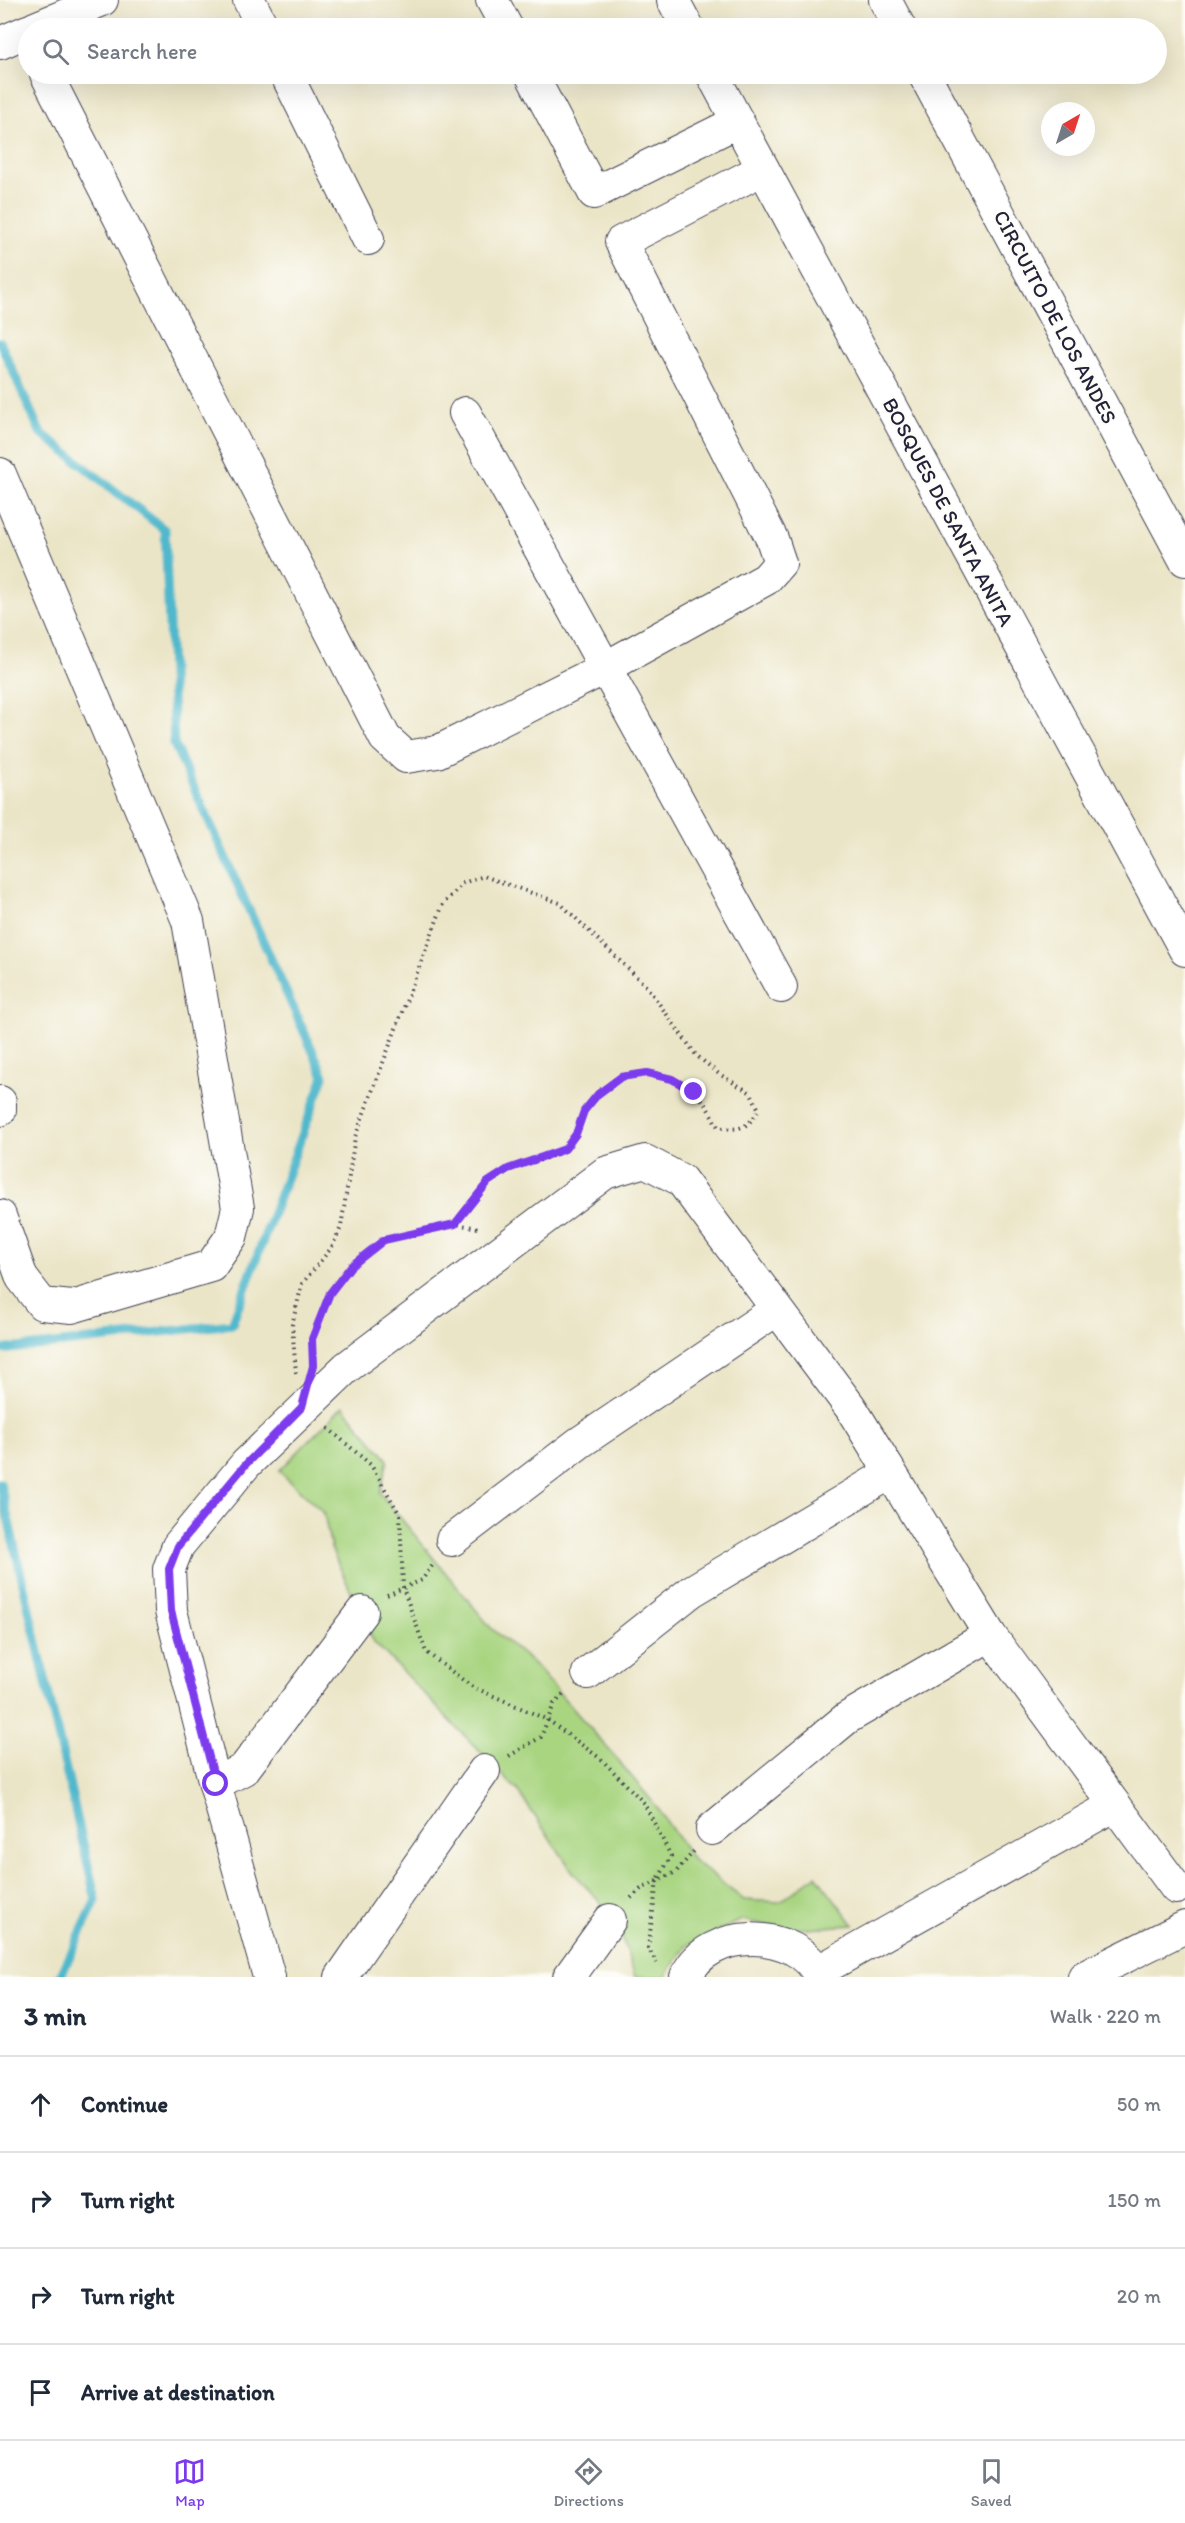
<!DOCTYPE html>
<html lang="en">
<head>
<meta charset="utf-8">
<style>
	body { margin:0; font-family:Itim,sans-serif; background:#f2f2f3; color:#1f2937 }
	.compass { position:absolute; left:1041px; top:102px; width:54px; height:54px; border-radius:50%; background:#fff; box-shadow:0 6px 24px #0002; rotate:39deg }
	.stop { position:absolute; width:18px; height:18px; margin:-14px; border:4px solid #7c3aed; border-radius:50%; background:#fff }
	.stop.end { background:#7c3aed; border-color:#fff; box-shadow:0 2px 6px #0008 }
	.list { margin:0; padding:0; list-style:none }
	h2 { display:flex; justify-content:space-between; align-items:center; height:78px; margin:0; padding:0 24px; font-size:26px }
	h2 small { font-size:20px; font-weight:400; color:#747a83 }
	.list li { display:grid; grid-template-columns:39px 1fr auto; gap:18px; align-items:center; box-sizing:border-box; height:96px; padding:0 24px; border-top:2px solid #e0e1e3 }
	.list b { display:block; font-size:22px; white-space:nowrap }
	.list em { font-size:20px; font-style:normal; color:#747a83 }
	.icon { flex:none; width:33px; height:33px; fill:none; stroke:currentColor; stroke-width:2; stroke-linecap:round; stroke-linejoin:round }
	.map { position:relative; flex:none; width:1185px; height:1977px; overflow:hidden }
	.search { position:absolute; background:#fff; box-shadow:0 6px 24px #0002; left:18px; right:18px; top:18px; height:66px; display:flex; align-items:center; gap:15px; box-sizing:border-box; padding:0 21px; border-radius:33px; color:#747a83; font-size:22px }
	.sheet { height:462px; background:#fff }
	nav { display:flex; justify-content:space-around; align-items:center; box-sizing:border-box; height:84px; border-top:2px solid #e0e1e3; background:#fff; font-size:16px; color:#747a83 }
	nav a { display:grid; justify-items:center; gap:3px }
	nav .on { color:#7c3aed }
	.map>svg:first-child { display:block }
	.green { fill:#a9d581; stroke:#667c5e; stroke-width:1.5 }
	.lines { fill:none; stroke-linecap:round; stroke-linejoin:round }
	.stream { stroke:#4fb8cc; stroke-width:9 }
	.minor-casing { stroke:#403f50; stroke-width:34 }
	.path { stroke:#403f50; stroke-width:4; stroke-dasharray:1.5 4.5; stroke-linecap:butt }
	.minor { stroke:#fff; stroke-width:32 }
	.route { stroke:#7c3aed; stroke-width:8 }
	.labels { text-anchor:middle; stroke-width:4.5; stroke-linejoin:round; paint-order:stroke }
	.street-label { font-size:21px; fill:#22223b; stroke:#fdfcf7 }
</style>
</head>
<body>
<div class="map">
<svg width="1185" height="1977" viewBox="0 0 1185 1977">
	<rect width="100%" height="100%" fill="#fdfcf7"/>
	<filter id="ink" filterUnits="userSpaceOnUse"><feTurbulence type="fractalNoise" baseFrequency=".0167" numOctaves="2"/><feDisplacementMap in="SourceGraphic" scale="12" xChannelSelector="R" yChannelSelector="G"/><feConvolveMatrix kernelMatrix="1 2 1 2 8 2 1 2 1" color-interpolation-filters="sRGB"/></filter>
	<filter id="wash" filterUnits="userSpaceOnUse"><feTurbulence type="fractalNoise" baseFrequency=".008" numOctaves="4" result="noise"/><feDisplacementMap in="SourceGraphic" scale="24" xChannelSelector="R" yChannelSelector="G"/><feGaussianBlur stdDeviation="1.35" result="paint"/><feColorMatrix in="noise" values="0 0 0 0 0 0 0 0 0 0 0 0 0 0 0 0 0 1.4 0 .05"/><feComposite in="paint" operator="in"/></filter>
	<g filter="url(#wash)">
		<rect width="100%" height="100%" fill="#ebe5c7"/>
		<path class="green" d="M343 1406 388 1460 380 1493 491 1628 534 1664 617 1759 656 1806 693 1860 744 1900 780 1902 816 1875 854 1925 791 1929 742 1920 687 1945 665 1977H635L616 1920 573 1872 517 1790 374 1642 331 1548 324 1513 279 1471Z"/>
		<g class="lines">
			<g class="stream">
				<path d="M0 342 40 432 165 530 174 744 324 1076 232 1324 0 1350"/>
				<path d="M0 1483 96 1900 60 1977"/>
			</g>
		</g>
	</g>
	<g filter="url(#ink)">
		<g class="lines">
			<defs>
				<g id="minor">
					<path d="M249 0 263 28"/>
					<path d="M492 0 507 28"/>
					<path d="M673 0 688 28"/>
					<path d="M885 0 900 28"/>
					<path d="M35 28 102 0"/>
					<path d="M0 43 28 31"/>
					<path d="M46 74 385 738 406 757 437 752 605 668 766 579 780 563 772 539 621 242 763 169"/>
					<path d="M286 74 368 239"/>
					<path d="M531 74 594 193 737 122"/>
					<path d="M712 74 1185 950"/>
					<path d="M924 74 1185 560"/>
					<path d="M465 413 781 987"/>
					<path d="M0 474 188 921 238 1208 231 1237 211 1266 72 1307 42 1304 22 1278 0 1216"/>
					<path d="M0 1102V1110"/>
					<path d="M452 1540 579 1443 776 1310"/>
					<path d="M588 1673 692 1591 890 1473"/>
					<path d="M215 1784 244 1769 362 1612"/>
					<path d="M712 1829 847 1718 990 1635"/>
					<path d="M817 1972 1115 1805"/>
					<path d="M269 1977 215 1784 171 1611 169 1569 178 1546 246 1464 347 1367 605 1173 645 1161 681 1180 851 1408 990 1635 1176 1888"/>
					<path d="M341 1977 484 1771"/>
					<path d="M569 1977 610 1920"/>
					<path d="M686 1977C707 1926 798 1927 820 1977"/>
					<path d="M1084 1977 1185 1927"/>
				</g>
			</defs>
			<use href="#minor" class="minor-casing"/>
			<g class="path">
				<path d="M313 1356 312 1339 330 1293 351 1266 384 1240 455 1224"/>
				<path d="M296 1373 292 1325 302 1284 332 1247 341 1227 355 1137 443 904 463 883 484 876 560 903 647 987 696 1055 719 1074 751 1093 759 1110C747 1129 739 1131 718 1127 711 1115 705 1101 695 1092 678 1078 643 1067 621 1077 608 1083 595 1097 587 1108 577 1120 578 1137 566 1148 551 1160 527 1162 510 1169 486 1178 471 1204 455 1224L479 1228"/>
				<path d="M328 1428 371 1465 400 1515 403 1588 426 1652 471 1686 548 1720 601 1759 644 1803 671 1856 657 1881 648 1948 657 1963"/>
				<path d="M387 1595 422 1580 434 1563"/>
				<path d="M509 1756 541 1737 554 1704 565 1693"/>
				<path d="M631 1898 641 1889 676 1872 694 1851"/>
			</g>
			<use href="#minor" class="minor"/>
		</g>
	</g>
	<g class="lines" filter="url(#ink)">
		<path class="route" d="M216 1784 171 1611 169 1569 178 1546 246 1464 302 1407 313 1366 312 1339 330 1293 351 1266 384 1240 455 1224 488 1182 508 1169 565 1149 576 1134 584 1111 598 1094 621 1077 647 1073 672 1079 694 1092"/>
	</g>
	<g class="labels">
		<g class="street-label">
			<text transform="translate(1055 317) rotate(62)" y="7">CIRCUITO DE LOS ANDES</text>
			<text transform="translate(948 512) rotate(62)" y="7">BOSQUES DE SANTA ANITA</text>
		</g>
	</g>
</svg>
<svg class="compass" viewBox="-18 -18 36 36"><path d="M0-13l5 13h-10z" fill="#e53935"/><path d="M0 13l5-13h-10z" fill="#747a83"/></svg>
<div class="stop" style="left:216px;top:1784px"></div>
<div class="stop end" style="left:694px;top:1092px"></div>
<div class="search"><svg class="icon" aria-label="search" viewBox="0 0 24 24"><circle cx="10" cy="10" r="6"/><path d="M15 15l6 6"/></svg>Search here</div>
</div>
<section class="sheet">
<h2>3 min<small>Walk · 220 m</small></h2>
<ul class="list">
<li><svg class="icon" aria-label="ahead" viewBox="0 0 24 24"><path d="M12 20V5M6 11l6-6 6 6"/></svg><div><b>Continue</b></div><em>50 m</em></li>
<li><svg class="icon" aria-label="right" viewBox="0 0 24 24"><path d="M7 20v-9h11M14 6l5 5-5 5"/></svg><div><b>Turn right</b></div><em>150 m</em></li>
<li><svg class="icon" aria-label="right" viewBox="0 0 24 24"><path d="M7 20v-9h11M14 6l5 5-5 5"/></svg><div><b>Turn right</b></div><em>20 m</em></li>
<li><svg class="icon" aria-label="arrive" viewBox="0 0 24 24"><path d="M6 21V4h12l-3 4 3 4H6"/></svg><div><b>Arrive at destination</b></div></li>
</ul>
</section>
<nav>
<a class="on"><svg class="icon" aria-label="map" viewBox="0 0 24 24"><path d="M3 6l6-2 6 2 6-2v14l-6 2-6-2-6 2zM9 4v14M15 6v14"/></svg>Map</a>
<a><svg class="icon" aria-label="directions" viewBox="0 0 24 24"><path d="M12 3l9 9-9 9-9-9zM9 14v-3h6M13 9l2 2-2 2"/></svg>Directions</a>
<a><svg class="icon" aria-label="saved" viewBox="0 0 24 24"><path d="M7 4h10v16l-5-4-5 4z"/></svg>Saved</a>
</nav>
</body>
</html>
